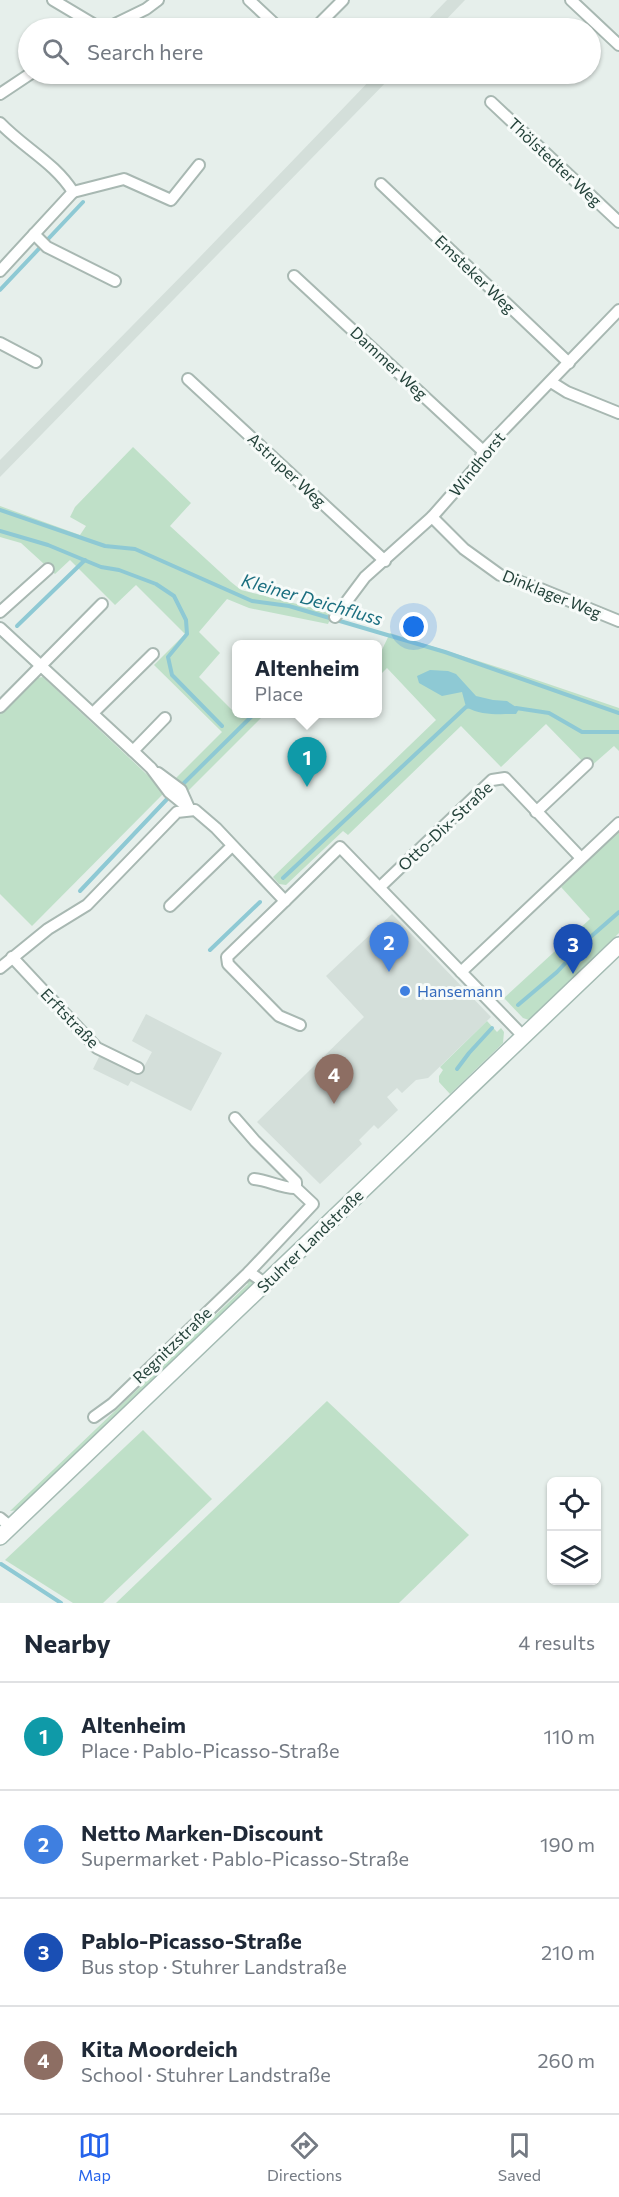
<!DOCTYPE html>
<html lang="en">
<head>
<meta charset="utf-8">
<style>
	body { margin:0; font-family:Commissioner,sans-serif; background:#f2f2f3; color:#1f2937 }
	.controls { position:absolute; right:18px; bottom:18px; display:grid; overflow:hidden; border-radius:9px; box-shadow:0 2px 4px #0004 }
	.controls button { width:54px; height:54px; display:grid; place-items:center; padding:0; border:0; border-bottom:2px solid #e0e1e3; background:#fff; color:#1f2937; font:30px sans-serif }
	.you { position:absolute; left:414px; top:627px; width:21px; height:21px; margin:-15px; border:4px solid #fff; border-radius:50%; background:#1a73e8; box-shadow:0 0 0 9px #1a73e833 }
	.badge { display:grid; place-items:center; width:39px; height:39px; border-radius:50%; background:#2563eb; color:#fff; font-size:20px; font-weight:700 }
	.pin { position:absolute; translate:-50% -50px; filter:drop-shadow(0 2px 3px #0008) }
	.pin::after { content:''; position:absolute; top:32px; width:21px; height:18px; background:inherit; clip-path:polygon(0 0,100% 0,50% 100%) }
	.popup { position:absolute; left:232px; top:640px; width:150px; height:78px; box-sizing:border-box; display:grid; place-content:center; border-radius:9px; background:#fff; filter:drop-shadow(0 2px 4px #0005); font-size:20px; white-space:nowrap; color:#747a83 }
	.popup b { font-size:22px; color:#1f2937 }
	.popup::after { content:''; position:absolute; left:50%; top:100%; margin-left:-12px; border:12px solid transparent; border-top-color:#fff }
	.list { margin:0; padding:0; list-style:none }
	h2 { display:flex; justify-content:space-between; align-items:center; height:78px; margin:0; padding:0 24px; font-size:26px }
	h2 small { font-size:20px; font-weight:400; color:#747a83 }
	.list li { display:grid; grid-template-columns:39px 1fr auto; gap:18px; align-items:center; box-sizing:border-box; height:108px; padding:0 24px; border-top:2px solid #e0e1e3 }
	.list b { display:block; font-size:22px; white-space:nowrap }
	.list p { margin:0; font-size:20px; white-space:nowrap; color:#747a83 }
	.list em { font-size:20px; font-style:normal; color:#747a83 }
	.icon { flex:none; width:33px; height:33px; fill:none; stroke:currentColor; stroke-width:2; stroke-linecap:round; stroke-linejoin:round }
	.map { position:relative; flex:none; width:619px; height:1603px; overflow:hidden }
	.search { position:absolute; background:#fff; box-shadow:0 2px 4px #0004; left:18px; right:18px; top:18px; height:66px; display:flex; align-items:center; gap:15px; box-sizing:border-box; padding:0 21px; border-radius:33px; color:#747a83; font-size:22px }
	.sheet { height:510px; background:#fff }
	nav { display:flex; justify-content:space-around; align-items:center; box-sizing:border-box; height:84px; border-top:2px solid #e0e1e3; background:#fff; font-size:16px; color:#747a83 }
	nav a { display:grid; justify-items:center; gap:3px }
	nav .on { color:#2563eb }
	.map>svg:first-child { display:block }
	.built { fill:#d4dfda }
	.green { fill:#bfe0c8 }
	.water { fill:#8ec9d4 }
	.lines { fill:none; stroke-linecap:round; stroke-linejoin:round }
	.stream { stroke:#8ec9d4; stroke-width:4 }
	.minor-casing { stroke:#a8b8b2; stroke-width:14 }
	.secondary-casing { stroke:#a4bbb3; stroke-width:18 }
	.minor { stroke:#fff; stroke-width:10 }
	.secondary { stroke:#fff; stroke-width:15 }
	.shop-dot { fill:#3f7fe0; stroke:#f7fbf9; stroke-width:2 }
	.labels { text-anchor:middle; stroke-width:6; stroke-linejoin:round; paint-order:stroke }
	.street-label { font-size:16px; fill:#24423a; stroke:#f7fbf9 }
	.shop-label { font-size:16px; fill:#366cbe; stroke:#f7fbf9; text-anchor:start }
	.water-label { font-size:18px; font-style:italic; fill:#1c6f80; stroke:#f7fbf9 }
</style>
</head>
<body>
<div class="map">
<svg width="619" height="1603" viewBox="0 0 619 1603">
	<rect width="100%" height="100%" fill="#e6efeb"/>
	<g class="built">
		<path d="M447 0H465L438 28H420Z"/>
		<path d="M376 74H394L0 477V460L197 260Z"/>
		<path d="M392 914 491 1017 428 1078 416 1080 402 1093 397 1088 387 1097 398 1110 378 1129 374 1125 359 1140 362 1144 320 1184 257 1122 364 1017 326 976Z"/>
		<path d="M146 1014 222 1053 191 1111 131 1081 128 1086 93 1069 100 1055 140 1074 152 1052 132 1041Z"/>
	</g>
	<g class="green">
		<path d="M133 447 191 503 170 526 231 582 241 590 333 613 328 624 249 608 227 599 199 632 220 653 199 677 236 714H265L188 791 175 779 222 732 154 665 185 634 136 585 115 605 70 560 55 574 21 543 0 537V506L80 535 86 526 70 517 75 507Z"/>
		<path d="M390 633 516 673 619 708V751L614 746 589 768 546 724 501 767 461 726 348 835 343 831 286 885 279 884 273 877 436 720 387 668 378 677V658Z"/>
		<path d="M43 677 156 783 164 793 32 926 0 894V713L36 678Z"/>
		<path d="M619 831V933L529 1020 523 1018 504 998 590 919 561 887Z"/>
		<path d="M487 1021 497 1032 501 1028 504 1032 503 1043 450 1094 439 1082V1076L443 1070 440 1067Z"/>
		<path d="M250 1280 252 1282 253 1286 18 1510 10 1511 248 1284 246 1282Z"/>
		<path d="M327 1401 469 1535 399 1603H116Z"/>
		<path d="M143 1430 212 1499 103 1603H73L5 1560Z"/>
	</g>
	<path class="water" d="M430 670 448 671 456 674 476 696 493 700 507 701 519 709 516 714C500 714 481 716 466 707L462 692 442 696 419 683 417 676Z"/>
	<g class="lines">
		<g class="stream">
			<path d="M0 290 83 202"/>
			<path d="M0 510 105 546 135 549 252 601 289 606 445 652 619 713"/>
			<path d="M0 531 48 545 101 567 119 570 156 584 174 596 186 620 187 634 168 657 172 675 222 726"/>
			<path d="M17 626 85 560"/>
			<path d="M516 708 549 713 582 732H619"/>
			<path d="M183 784 254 714"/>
			<path d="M283 878 466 707 470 706"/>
			<path d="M80 891 169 797"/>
			<path d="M210 950 260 902"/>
			<path d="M518 1005 557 972 587 940 619 912"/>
			<path d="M457 1069 469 1053 492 1028"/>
			<path d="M1 1564 61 1603"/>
		</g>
		<defs>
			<g id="minor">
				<path d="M53 0 100 28"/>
				<path d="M249 0 279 28"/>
				<path d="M571 0 619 45"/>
				<path d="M107 28 146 9 158 0"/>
				<path d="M315 28 343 0"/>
				<path d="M0 94 30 74"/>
				<path d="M491 102 619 222"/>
				<path d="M0 123C24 148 55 163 73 192L0 271"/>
				<path d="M381 184 569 363"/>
				<path d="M73 192 124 179 171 200 199 165"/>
				<path d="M34 234 47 247 115 281"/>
				<path d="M294 276 483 451"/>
				<path d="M0 343 36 362"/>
				<path d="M188 379 385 561"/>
				<path d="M551 382 567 392 619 413"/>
				<path d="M432 517 464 549 500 575 538 588 619 621"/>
				<path d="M0 612 48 569"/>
				<path d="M335 617 365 577 432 517 477 466 483 451 619 310"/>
				<path d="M0 628 133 751 151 768 169 792 190 809"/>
				<path d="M0 707 102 604"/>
				<path d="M93 713 153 654"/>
				<path d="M133 751 165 718"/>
				<path d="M158 773 181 790 189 808"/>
				<path d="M536 812 587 764"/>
				<path d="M380 887 492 780 505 778 581 858"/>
				<path d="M285 901 227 957 228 964 274 1011 279 1016 300 1025"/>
				<path d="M170 906 232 846"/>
				<path d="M12 957 97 1048 138 1068"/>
				<path d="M0 968 48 929 87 905 177 812 195 810 216 828 285 901 340 847 524 1037"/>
				<path d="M461 972 619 823"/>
				<path d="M235 1118 255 1141 296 1182V1188C283 1189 268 1180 254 1179"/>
				<path d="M249 1272 313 1204 296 1188"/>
				<path d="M94 1417 112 1404 249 1272 266 1284"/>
				<path d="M0 1518 11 1527"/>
			</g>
			<path id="secondary" d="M0 1537 619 945"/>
		</defs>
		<use href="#minor" class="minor-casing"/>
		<use href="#secondary" class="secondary-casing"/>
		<use href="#minor" class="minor"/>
		<use href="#secondary" class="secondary"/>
	</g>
	<circle class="shop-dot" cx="405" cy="991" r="6"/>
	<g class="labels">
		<g class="street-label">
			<text transform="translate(555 162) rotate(43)" y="6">Thölstedter Weg</text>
			<text transform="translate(475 274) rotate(44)" y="6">Emsteker Weg</text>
			<text transform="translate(389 363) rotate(43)" y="6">Dammer Weg</text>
			<text transform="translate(477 464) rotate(-51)" y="6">Windhorst</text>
			<text transform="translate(287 470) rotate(43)" y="6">Astruper Weg</text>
			<text transform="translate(552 594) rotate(22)" y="6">Dinklager Weg</text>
			<text transform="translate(445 826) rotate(-43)" y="6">Otto-Dix-Straße</text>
			<text transform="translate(70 1018) rotate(46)" y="6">Erftstraße</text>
			<text transform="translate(310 1241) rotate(-44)" y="6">Stuhrer Landstraße</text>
			<text transform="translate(172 1345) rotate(-44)" y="6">Regnitzstraße</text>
		</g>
		<g class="shop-label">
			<text x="417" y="997">Hansemann</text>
		</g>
		<g class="water-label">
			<text transform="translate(312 600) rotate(16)" y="6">Kleiner Deichfluss</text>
		</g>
	</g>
</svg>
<div class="controls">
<button><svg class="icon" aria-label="locate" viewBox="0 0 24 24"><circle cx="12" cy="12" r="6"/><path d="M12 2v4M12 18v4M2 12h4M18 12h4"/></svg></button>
<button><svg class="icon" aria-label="layers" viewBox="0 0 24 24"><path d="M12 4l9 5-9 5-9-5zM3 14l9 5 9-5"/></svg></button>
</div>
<div class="you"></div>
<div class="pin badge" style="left:307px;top:787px;background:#0f9aa8">1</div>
<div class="popup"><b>Altenheim</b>Place</div>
<div class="pin badge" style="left:389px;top:972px;background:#3f7fe0">2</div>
<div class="pin badge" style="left:573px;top:974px;background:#1a4fb4">3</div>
<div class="pin badge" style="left:334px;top:1104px;background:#8d6e63">4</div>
<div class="search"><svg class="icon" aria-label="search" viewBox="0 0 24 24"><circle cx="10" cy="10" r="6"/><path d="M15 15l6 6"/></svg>Search here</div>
</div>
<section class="sheet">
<h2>Nearby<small>4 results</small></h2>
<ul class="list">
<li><span class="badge" style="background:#0f9aa8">1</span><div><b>Altenheim</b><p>Place · Pablo-Picasso-Straße</p></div><em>110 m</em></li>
<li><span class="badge" style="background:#3f7fe0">2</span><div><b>Netto Marken-Discount</b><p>Supermarket · Pablo-Picasso-Straße</p></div><em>190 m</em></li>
<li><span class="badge" style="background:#1a4fb4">3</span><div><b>Pablo-Picasso-Straße</b><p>Bus stop · Stuhrer Landstraße</p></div><em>210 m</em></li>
<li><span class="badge" style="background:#8d6e63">4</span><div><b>Kita Moordeich</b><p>School · Stuhrer Landstraße</p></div><em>260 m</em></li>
</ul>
</section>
<nav>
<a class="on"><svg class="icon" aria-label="map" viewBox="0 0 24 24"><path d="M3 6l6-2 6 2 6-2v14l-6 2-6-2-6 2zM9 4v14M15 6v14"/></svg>Map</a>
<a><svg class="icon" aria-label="directions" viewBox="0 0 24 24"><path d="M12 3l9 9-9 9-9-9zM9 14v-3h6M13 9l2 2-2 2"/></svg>Directions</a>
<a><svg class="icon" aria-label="saved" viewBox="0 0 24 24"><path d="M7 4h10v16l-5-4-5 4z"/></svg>Saved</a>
</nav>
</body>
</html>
